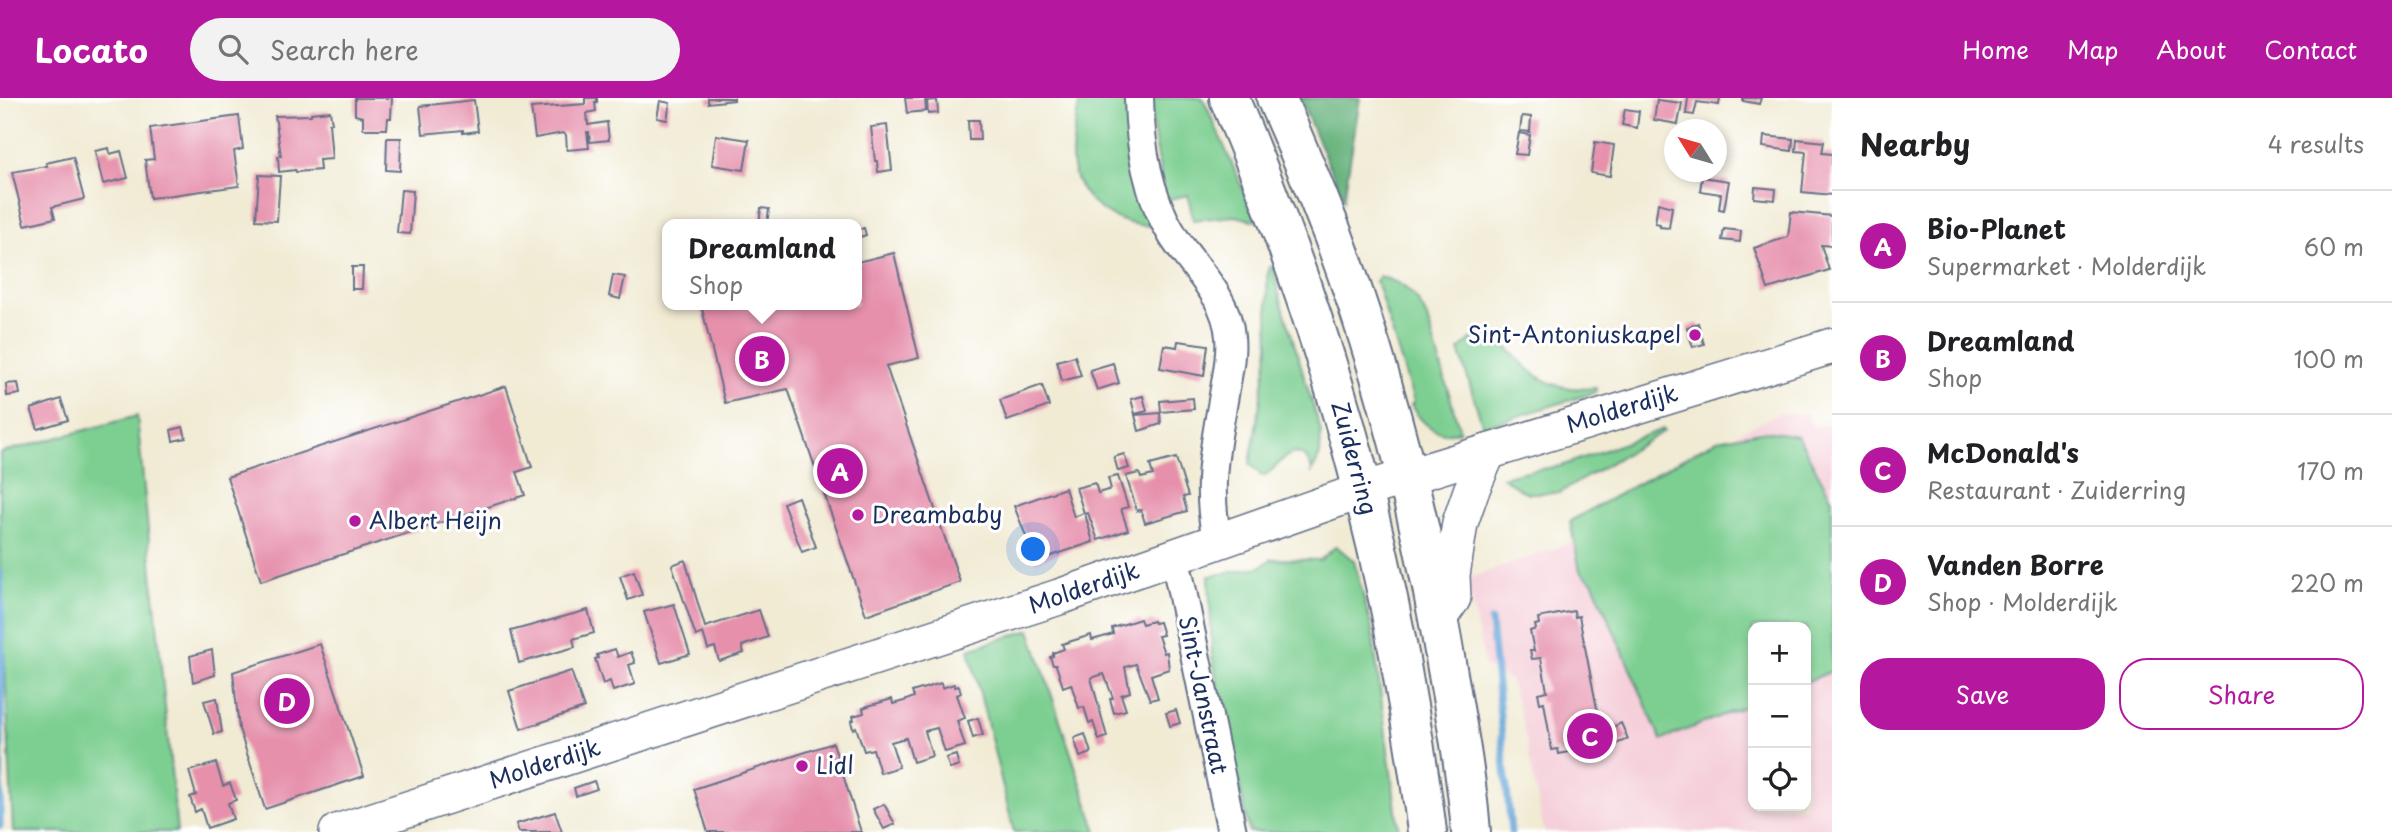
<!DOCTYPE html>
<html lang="en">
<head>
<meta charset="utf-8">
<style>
	body { margin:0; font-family:"Playpen Sans",sans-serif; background:#f2f2f2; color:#202124 }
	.controls { position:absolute; right:21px; bottom:21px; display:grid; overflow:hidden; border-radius:14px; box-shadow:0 4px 10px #0003 }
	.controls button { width:63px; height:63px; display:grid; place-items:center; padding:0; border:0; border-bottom:2px solid #e0e0e0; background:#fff; color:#202124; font:35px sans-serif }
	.compass { position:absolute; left:1664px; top:21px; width:63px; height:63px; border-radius:50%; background:#fff; box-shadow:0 4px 10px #0003; rotate:307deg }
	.you { position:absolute; left:1034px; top:452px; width:24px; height:24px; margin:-18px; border:5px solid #fff; border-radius:50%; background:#1a73e8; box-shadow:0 0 0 10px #1a73e833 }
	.badge { display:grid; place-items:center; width:46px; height:46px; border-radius:50%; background:#b5179e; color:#fff; font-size:23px; font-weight:700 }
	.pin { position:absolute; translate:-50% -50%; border:4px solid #fff; box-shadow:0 2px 7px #0006 }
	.popup { position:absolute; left:662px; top:121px; width:200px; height:91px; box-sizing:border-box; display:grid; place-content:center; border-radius:14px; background:#fff; filter:drop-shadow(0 2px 5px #0005); font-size:23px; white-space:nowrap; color:#757577 }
	.popup b { font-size:26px; color:#202124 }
	.popup::after { content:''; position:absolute; left:50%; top:100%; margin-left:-14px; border:14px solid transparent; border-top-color:#fff }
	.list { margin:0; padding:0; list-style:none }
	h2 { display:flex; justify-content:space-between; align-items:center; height:91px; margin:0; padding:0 28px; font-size:30px }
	h2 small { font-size:23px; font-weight:400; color:#757577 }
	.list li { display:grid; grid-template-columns:46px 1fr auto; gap:21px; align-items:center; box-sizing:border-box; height:112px; padding:0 28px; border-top:2px solid #e0e0e0 }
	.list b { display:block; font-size:26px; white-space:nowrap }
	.list p { margin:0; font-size:23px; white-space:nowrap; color:#757577 }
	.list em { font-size:23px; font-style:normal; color:#757577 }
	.actions { display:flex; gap:14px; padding:21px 28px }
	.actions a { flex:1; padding:16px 0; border:2px solid #b5179e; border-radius:28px; text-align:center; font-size:24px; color:#b5179e }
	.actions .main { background:#b5179e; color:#fff }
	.icon { flex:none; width:38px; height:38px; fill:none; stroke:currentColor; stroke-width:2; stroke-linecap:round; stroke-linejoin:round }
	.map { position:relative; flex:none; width:1832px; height:734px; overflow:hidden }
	header { display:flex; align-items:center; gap:42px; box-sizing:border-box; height:98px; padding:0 35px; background:#b5179e; color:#fff }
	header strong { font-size:33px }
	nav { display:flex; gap:38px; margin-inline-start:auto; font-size:24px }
	.search { width:490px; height:63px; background:#f2f2f2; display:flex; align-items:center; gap:18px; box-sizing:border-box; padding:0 24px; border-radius:38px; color:#757577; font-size:26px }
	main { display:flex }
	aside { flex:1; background:#fff }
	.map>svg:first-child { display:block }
	.built { fill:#f5cfd9; fill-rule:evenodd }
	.green { fill:#7dcf91; stroke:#4c7f78; stroke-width:2 }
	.forest { fill:#66b27b; stroke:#40706c; stroke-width:2 }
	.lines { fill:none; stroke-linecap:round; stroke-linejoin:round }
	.stream { stroke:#65a5d8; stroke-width:7 }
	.building { fill:#e690ac }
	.minor-casing { stroke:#667187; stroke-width:32 }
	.major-casing { stroke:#667187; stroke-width:38 }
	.highway-casing { stroke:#667187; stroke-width:42 }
	.minor { stroke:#fff; stroke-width:28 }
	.major { stroke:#fff; stroke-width:35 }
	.highway { stroke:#fff; stroke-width:38 }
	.poi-dot { fill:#b5179e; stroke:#fff; stroke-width:2.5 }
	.labels { text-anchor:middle; stroke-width:6; stroke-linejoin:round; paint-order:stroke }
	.poi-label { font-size:23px; fill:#1b2f5e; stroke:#fff; text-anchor:start }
	.street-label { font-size:23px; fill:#1b2f5e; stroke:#fff }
</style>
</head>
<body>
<header>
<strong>Locato</strong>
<div class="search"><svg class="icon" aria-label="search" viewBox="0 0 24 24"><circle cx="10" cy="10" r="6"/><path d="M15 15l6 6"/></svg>Search here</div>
<nav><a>Home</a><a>Map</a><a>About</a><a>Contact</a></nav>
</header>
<main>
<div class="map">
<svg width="1832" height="734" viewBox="0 0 1832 734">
	<rect width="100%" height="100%" fill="#fff"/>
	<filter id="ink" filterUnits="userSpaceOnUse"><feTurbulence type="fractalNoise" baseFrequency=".0143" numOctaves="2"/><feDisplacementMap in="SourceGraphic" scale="14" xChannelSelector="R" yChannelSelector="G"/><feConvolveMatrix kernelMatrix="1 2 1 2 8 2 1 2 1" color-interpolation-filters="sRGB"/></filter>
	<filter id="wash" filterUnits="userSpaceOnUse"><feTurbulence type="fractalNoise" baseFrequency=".00686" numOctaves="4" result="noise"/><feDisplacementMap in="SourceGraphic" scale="28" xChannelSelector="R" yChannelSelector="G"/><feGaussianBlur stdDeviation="1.57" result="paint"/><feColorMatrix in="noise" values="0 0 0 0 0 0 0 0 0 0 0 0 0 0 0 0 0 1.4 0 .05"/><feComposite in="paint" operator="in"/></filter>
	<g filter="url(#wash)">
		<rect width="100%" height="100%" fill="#f1ebd4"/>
		<path class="built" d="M1780 315 1807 316 1812 330 1832 325V734H1544L1522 622 1510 582 1485 568 1467 481 1576 443 1686 375 1740 334ZM1753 529H1806V708H1753Z"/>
		<g class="green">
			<path d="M1080 0H1131L1159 128C1119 131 1073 103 1072 60 1072 40 1077 20 1080 0Z"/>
			<path d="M1148 0H1203L1257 123 1235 118 1193 122 1188 97 1165 102Z"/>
			<path d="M1270 168 1274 170 1278 192 1321 334 1320 357 1312 374C1311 368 1310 364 1305 359 1286 345 1278 374 1262 378L1250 366 1269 250 1267 179Z"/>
			<path d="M1380 179C1405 184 1417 198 1427 220L1460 333C1438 341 1421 325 1411 307L1414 304 1376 183Z"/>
			<path d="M1492 233C1526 269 1541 296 1596 290V294L1483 329 1459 252 1476 238Z"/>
			<path d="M137 318 177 734H13L3 525H0V355Z"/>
			<path d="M1663 331 1664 333 1559 395H1529L1519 391 1502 379 1522 374 1561 368Z"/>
			<path d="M1766 333 1798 338 1832 401V573L1806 584V529H1753V605L1661 642 1593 485 1580 473 1570 423 1717 342Z"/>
			<path d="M1336 448 1354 463 1372 532 1399 734H1249L1212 558 1209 478 1260 469 1272 461 1320 462Z"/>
			<path d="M1030 532 1097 734H1014L969 551Z"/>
		</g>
		<path class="forest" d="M1299 0H1360L1344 101Z"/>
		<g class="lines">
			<g class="stream">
				<path d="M0 475 2 525 0 728"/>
				<path d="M1491 523 1511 734"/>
			</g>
		</g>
		<g id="blocks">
			<g class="building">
				<path d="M355 0H392L391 20H388L387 31H363V19L355 17Z"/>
				<path d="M585 0H597V4H595L596 13 587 15 588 27 607 24 609 42 590 44 589 34H587L589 50 567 52 566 37 563 35 535 40 531 10 585 6Z"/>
				<path d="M708 0H734V2L708 5Z"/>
				<path d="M905 0H925L926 13 907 15Z"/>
				<path d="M1688 0H1720L1719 7 1697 4 1694 17 1686 16Z"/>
				<path d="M1743 0H1761L1759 6 1743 3Z"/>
				<path d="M474 2 478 33 463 35V32L423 36 420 8Z"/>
				<path d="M937 2 938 15 928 16 927 3Z"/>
				<path d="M1657 2 1682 5 1678 26 1654 22Z"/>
				<path d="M660 3 670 5 667 22 657 20Z"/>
				<path d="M1625 11 1639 13 1637 30 1622 27Z"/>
				<path d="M330 13 332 25H329L332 61 319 62 320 72 296 74 295 71V72L279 74 278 58H281L275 18 311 17V15Z"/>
				<path d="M239 18 243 51 234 53 239 88 150 100 145 62 154 61 150 30Z"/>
				<path d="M1522 18 1531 19 1530 34 1520 33Z"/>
				<path d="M968 22H979L980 42H969Z"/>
				<path d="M887 27 892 72 878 74 877 63H875L871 29Z"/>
				<path d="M1519 35 1530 37 1527 57 1515 56Z"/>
				<path d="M716 37 749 42 744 72 712 67Z"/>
				<path d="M1764 38 1793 41 1792 53 1763 49Z"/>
				<path d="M387 40H401L400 73 386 72Z"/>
				<path d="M1797 41 1824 44 1822 55 1832 56V97L1802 94 1806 54 1796 53Z"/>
				<path d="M1595 44 1614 47 1610 78 1591 75Z"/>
				<path d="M109 50 110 56 121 53 128 80 103 86 95 53Z"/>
				<path d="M73 59 84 101 52 109 55 120 25 127 12 74 47 68 46 65Z"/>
				<path d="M259 77 280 78 277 123 256 122Z"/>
				<path d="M1702 79 1729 83 1724 112 1719 111 1721 96 1700 93Z"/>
				<path d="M1755 89 1776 91 1775 102 1754 100Z"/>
				<path d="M401 92 413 93 410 136 397 135Z"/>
				<path d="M1658 105 1672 109 1669 130 1660 129V126L1655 125Z"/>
				<path d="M761 110 769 111 767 126H759Z"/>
				<path d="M1791 114 1832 118V148L1821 147 1829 172 1768 191 1754 150 1788 139Z"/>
				<path d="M864 130 866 137 857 140V132Z"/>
				<path d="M1724 131 1741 133 1740 144 1722 142Z"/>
				<path d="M894 155 919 260 886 268 960 484 866 517 788 291 725 305 701 207H856L857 164Z"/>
				<path d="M352 169H363L362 191H352Z"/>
				<path d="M613 177 625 179 620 201 609 198Z"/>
				<path d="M1698 225 1704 246 1693 249 1687 229Z"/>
				<path d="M1178 243 1208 247 1204 278 1160 270 1164 247 1177 249Z"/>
				<path d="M1075 258 1081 278 1062 283 1057 263Z"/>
				<path d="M1113 265 1119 285 1097 292 1090 272Z"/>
				<path d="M18 285 20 296 7 298 6 286Z"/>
				<path d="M1042 287 1049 308 1007 323 1000 302Z"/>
				<path d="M506 288 532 369 517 374 525 397 261 483 227 379Z"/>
				<path d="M1143 298 1147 313 1135 316 1131 301Z"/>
				<path d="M1193 300 1194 311 1161 314 1160 303Z"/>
				<path d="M61 301 68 322 38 331 31 311Z"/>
				<path d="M1160 315 1161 326 1139 333 1135 317Z"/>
				<path d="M183 329 186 340 173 343 171 332Z"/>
				<path d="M1124 356 1129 370 1118 373 1114 359Z"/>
				<path d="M1176 360 1188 398 1183 399 1187 413 1145 425 1141 412 1137 413 1126 378 1139 375 1141 380 1153 377 1150 367Z"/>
				<path d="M1118 378 1128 409 1121 411 1128 432 1098 442 1088 415 1085 416 1093 444 1036 463 1014 408 1065 390 1074 419 1084 415 1076 390 1095 385 1098 395 1111 391 1108 380Z"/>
				<path d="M798 399 816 449 802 454 783 405Z"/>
				<path d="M685 462 705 529 759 512 768 539 742 548 744 555 719 563 715 549 708 551 703 535 696 538 694 533 672 467Z"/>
				<path d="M634 473 642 497 628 502 620 478Z"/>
				<path d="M674 506 690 556 661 565 644 514Z"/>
				<path d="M588 512 594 535 573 541 575 549 519 565 511 533Z"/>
				<path d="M1574 513 1575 519 1579 518 1604 647 1559 656 1558 651 1552 652 1544 604 1540 605 1538 595 1547 593 1541 560 1532 561 1530 553H1534L1530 533 1536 531 1535 527 1539 526 1538 520Z"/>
				<path d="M1140 521 1142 526 1153 523 1154 525 1159 524 1163 537 1158 538 1164 555 1167 554 1169 571 1151 577 1158 600 1150 602 1136 566 1125 569 1130 594 1121 597 1126 612 1114 615 1110 601 1113 600 1104 576 1091 580 1107 639 1099 642 1093 624 1089 625 1084 609 1079 610 1071 586 1063 589 1056 567H1053L1050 559 1053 558V555L1064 551 1062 546 1091 537 1092 542 1103 539 1113 536 1112 530Z"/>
				<path d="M320 546 364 678 265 711 239 631 233 574Z"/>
				<path d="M615 551 618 559 631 554 635 565 629 567 635 586 613 593 610 583 603 586 595 561 598 560 597 557Z"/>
				<path d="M212 552 215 577 193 584 190 558Z"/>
				<path d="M571 573 584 610 521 631 509 593Z"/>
				<path d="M941 585 942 590 954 586 955 589 959 588 961 595 957 597 965 620 957 623 965 648 945 654 937 630 925 633 932 658 913 664 906 640 898 642 891 644 899 669 880 675 873 651 864 653 856 629 853 631 851 623 854 622 853 618 864 615 863 610 868 608 892 601 893 606 904 603 914 599 912 594Z"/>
				<path d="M217 600 222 634 214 636 204 603Z"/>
				<path d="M1176 612 1180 625 1170 628 1166 615Z"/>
				<path d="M978 620 983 637 973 640 968 623Z"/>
				<path d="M1621 625 1628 641 1616 646 1609 631Z"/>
				<path d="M1085 636 1091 655 1080 659 1074 640Z"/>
				<path d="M833 645 861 734H708L694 691Z"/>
				<path d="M956 657 959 668 950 671 946 660Z"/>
				<path d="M216 665 223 688 230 685 236 702 228 705 233 721 207 730 201 711 195 714 190 699 196 697 189 673Z"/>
				<path d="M594 683 597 691 576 698 574 690Z"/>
				<path d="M884 706 895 726 884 731 873 711Z"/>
				<path d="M555 714 562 734H519L516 726Z"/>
			</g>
		</g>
	</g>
	<g filter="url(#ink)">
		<use href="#blocks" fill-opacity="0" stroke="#667187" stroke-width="2"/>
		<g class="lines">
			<defs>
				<g id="minor">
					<path d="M1139 0C1140 48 1147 96 1173 138 1194 171 1227 198 1230 239 1232 257 1227 278 1224 297 1215 349 1205 391 1218 445"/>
					<path d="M1172 460 1179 479 1232 734"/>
				</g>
				<g id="major">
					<path d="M1439 520 1453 500 1452 477 1460 425 1471 393 1488 354"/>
					<path d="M337 734 1059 499 1364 392 1832 248"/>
				</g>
				<g id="highway">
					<path d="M1229 0C1312 195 1374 398 1408 608 1415 650 1422 692 1427 734"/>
					<path d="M1276 0C1296 45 1315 91 1333 137 1386 280 1424 431 1449 582 1458 632 1467 683 1471 734"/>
				</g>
			</defs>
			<use href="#minor" class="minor-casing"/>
			<use href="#major" class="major-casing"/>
			<use href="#highway" class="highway-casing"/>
			<use href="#minor" class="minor"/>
			<use href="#major" class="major"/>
			<use href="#highway" class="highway"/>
		</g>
	</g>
	<g class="poi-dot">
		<circle cx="1695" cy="237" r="7"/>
		<circle cx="858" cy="417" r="7"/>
		<circle cx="355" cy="423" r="7"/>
		<circle cx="802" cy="668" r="7"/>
	</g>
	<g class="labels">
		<g class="poi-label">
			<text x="1681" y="245" text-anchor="end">Sint-Antoniuskapel</text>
			<text x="872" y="425">Dreambaby</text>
			<text x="369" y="431">Albert Heijn</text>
			<text x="816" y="676">Lidl</text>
		</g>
		<g class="street-label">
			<text transform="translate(1622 311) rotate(-17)" y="8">Molderdijk</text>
			<text transform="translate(1354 360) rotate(75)" y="8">Zuiderring</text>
			<text transform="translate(1084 490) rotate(-19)" y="8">Molderdijk</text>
			<text transform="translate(1203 597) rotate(78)" y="8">Sint-Janstraat</text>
			<text transform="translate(545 666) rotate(-18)" y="8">Molderdijk</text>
		</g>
	</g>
</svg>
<div class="controls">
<button>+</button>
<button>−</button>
<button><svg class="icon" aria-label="locate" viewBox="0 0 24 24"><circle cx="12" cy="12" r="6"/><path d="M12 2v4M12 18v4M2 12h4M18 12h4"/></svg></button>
</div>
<svg class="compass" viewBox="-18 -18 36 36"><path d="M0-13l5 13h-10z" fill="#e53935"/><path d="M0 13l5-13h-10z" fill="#757577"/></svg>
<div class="you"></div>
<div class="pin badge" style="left:840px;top:373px">A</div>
<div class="pin badge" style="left:762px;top:261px">B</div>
<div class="popup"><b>Dreamland</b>Shop</div>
<div class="pin badge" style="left:1590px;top:638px">C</div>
<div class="pin badge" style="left:287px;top:603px">D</div>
</div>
<aside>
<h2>Nearby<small>4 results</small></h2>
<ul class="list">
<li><span class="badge">A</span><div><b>Bio-Planet</b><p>Supermarket · Molderdijk</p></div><em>60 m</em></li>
<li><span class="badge">B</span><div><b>Dreamland</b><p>Shop</p></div><em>100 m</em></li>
<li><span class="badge">C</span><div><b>McDonald's</b><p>Restaurant · Zuiderring</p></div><em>170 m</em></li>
<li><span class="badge">D</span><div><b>Vanden Borre</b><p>Shop · Molderdijk</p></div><em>220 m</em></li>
</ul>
<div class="actions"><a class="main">Save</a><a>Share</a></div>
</aside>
</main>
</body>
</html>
